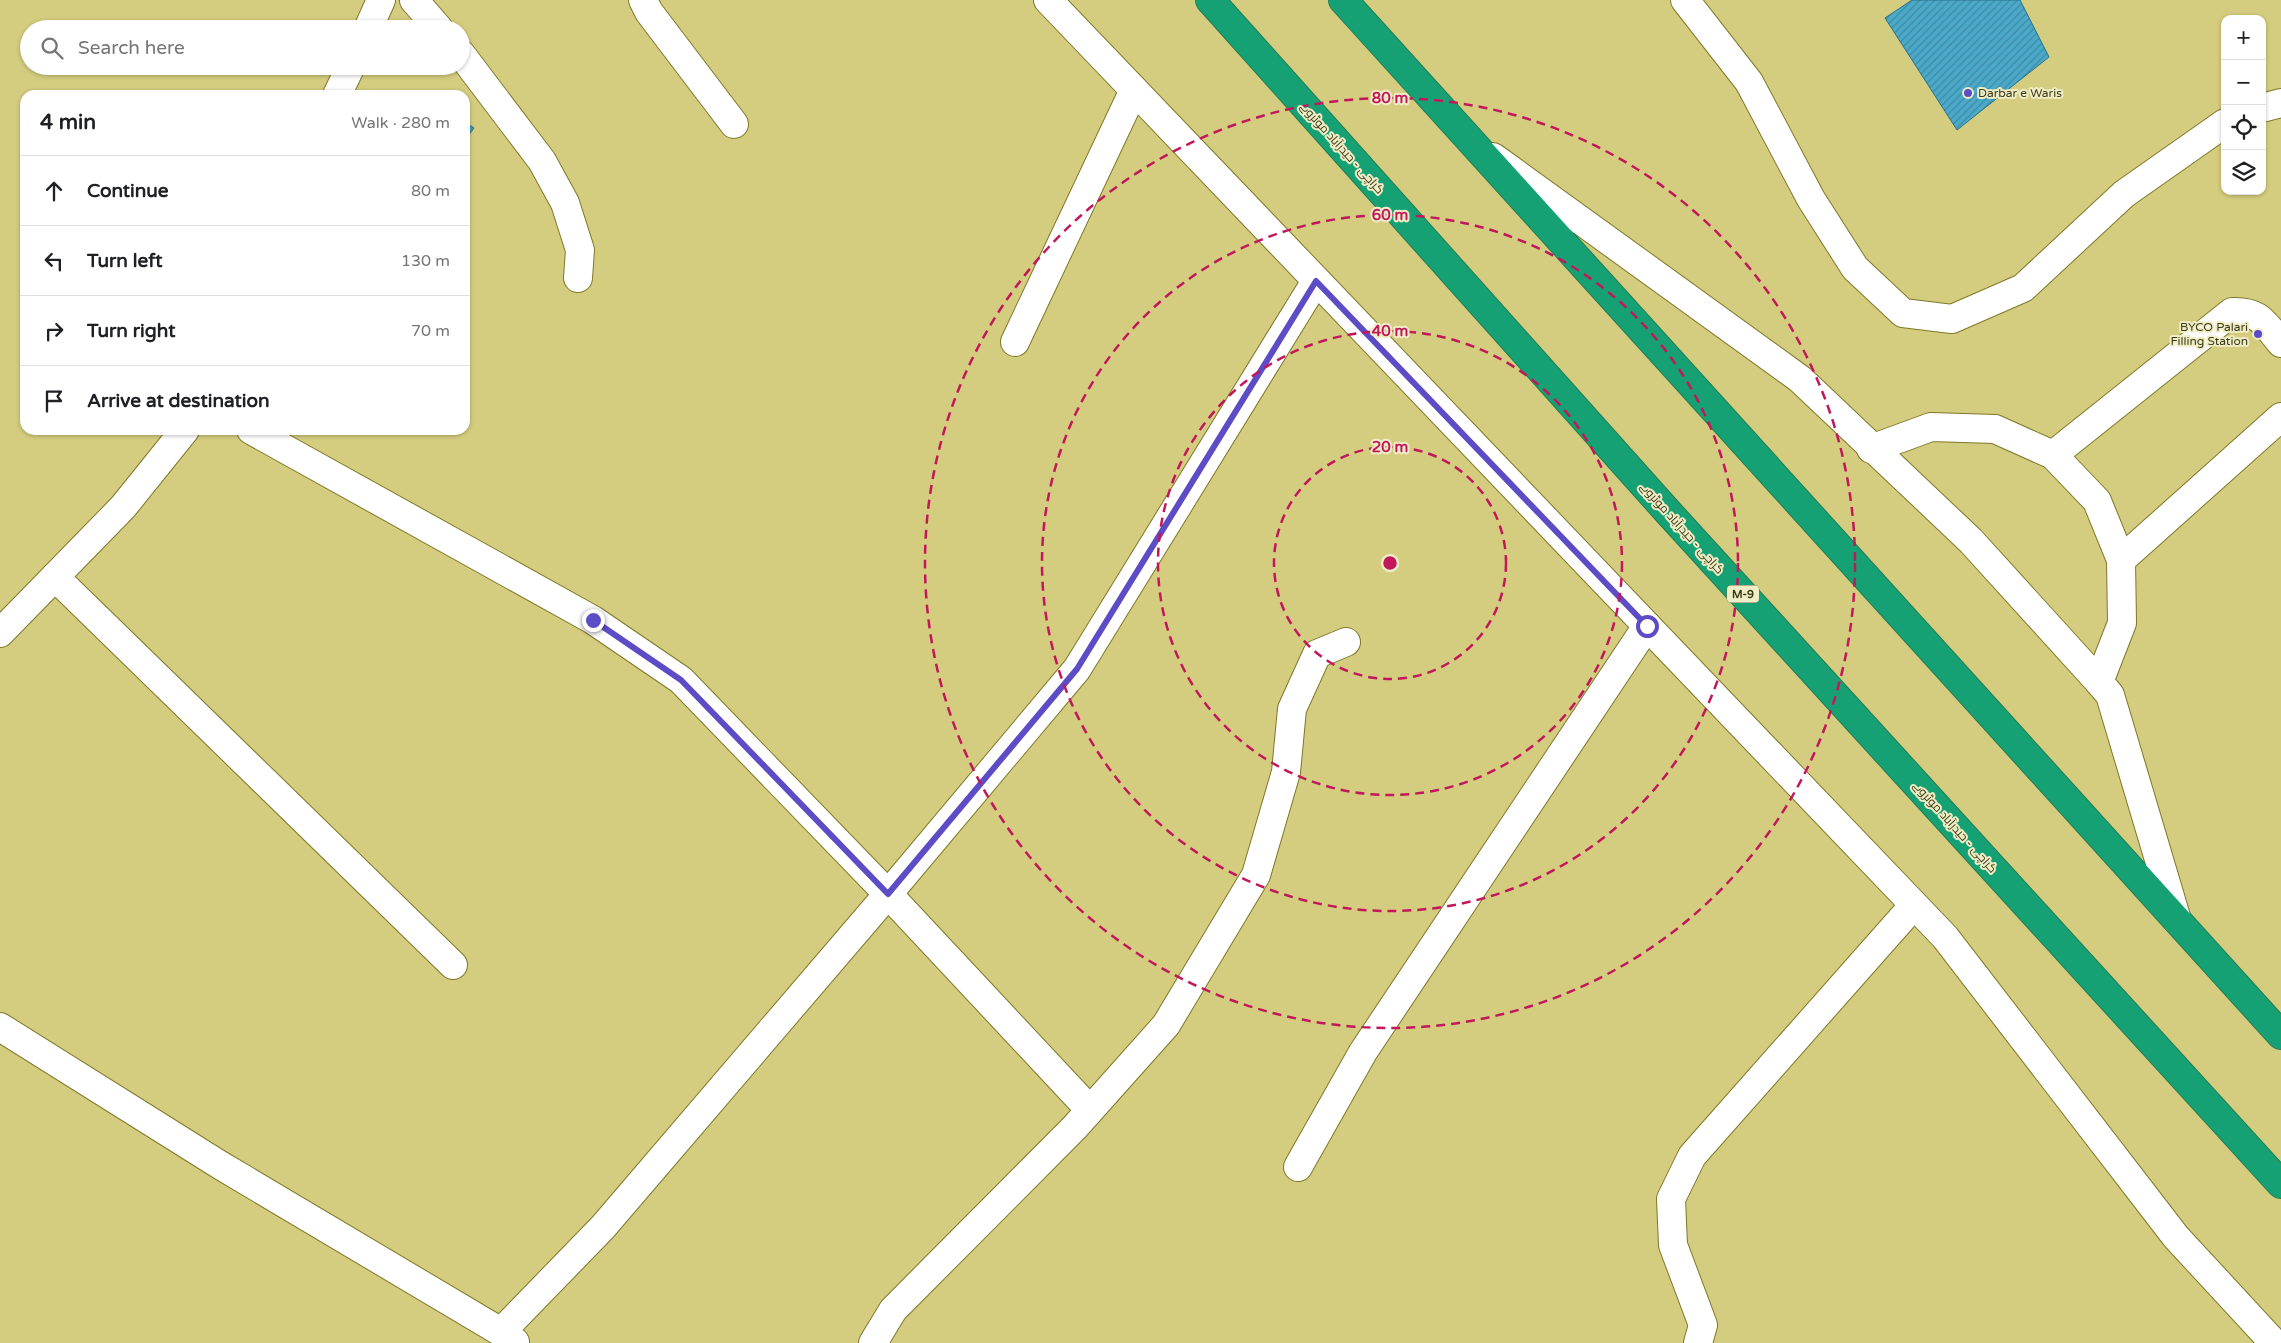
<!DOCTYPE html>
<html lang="en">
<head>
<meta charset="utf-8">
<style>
	body { margin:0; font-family:"Varela Round",Cairo,sans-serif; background:#f2f2f2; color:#202124 }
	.controls { position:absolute; right:15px; top:15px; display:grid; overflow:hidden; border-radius:10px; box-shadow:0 1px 4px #0004 }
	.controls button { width:45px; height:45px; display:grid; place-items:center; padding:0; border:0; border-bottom:1px solid #e0e0e0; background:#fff; color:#202124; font:25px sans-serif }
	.stop { position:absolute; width:15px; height:15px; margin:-11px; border:4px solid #5c4cc5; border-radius:50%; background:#fff }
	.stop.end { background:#5c4cc5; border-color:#fff; box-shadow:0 1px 5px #0008 }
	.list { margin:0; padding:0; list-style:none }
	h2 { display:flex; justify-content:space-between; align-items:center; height:65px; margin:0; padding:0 20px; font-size:21px }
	h2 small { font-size:16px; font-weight:400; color:#757577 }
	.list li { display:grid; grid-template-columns:32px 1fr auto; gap:15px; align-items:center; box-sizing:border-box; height:70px; padding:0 20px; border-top:1px solid #e0e0e0 }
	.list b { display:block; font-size:19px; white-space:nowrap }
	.list em { font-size:16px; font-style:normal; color:#757577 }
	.icon { flex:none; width:28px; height:28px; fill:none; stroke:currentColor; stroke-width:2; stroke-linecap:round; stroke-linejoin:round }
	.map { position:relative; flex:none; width:2281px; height:1343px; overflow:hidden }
	.search { position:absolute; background:#fff; box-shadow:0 1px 4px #0004; left:20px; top:20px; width:450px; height:55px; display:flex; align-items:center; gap:12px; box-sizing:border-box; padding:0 18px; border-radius:28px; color:#757577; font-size:19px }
	.panel { position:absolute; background:#fff; box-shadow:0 1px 4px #0004; left:20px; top:90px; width:450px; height:345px; border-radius:15px }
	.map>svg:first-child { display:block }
	.building { fill:url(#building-hatch); stroke:#277088 }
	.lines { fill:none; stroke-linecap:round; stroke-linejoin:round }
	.minor-casing { stroke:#7f7828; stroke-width:30 }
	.highway-casing { stroke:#237d54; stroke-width:30 }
	.minor { stroke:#fff; stroke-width:28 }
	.highway { stroke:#16a174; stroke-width:28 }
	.route { stroke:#5c4cc5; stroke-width:6 }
	.ring { fill:none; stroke:#c2185b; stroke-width:2.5; stroke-dasharray:9 6 }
	.poi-dot { fill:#5c4cc5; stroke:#efedc6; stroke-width:2 }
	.labels { text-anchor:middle; stroke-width:4; stroke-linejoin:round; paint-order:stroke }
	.shield { fill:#efedc6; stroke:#726f4c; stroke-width:1 }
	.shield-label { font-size:11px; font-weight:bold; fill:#3c3918 }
	.poi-label { font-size:12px; fill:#3c3918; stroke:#efedc6; text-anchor:start }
	.street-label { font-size:12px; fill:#3c3918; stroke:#efedc6 }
	.centre { fill:#c2185b; stroke:#efedc6; stroke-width:2.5 }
	.ring-label { font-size:15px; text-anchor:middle; font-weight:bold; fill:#c2185b; stroke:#efedc6; stroke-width:4; stroke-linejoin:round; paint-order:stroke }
</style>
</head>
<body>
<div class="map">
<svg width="2281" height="1343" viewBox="0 0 2281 1343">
	<defs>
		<pattern id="building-hatch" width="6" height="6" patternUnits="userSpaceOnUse" patternTransform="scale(1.25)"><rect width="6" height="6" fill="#4ba9ca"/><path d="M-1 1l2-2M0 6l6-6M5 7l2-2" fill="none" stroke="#408ba3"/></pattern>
	</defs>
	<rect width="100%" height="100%" fill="#d4cd7f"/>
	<g class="building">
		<path d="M1912 0H2020L2049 57 1957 130 1885 18Z"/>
		<path d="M465 122 474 128 465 140Z"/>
	</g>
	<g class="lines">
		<defs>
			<g id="minor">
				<path d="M414 0 439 29"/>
				<path d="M643 0 649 12 734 124"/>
				<path d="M1048 0 1945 937 2176 1237 2274 1343"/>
				<path d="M1685 0 1749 82 1811 199 1855 268 1903 313 1952 319 2023 288 2124 194 2225 123"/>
				<path d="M368 29 381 0"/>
				<path d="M461 54 542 161 565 203 580 250 578 278"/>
				<path d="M337 95 351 66"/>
				<path d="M2262 108 2281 103"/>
				<path d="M1493 157 1800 379 1971 541 2099 682 2110 695 2177 920"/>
				<path d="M1015 342 1134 90"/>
				<path d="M251 430 593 620 681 680 888 894 1090 1110"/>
				<path d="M1871 449 1931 427 1995 429 2053 455 2097 501 2121 560 2122 623 2099 682"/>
				<path d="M2053 455 2232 312C2260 311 2264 323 2281 343"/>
				<path d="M2121 560 2281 417"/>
				<path d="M55 577 453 965"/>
				<path d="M0 633 123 507 185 430"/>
				<path d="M0 1027 220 1165 501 1332 515 1342"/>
				<path d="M1298 1167 1363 1052 1647 626"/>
				<path d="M501 1332 603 1227 888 894 1077 669 1316 281"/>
				<path d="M873 1343 893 1310 1075 1127 1166 1025 1256 875 1286 772 1292 709 1317 654 1346 642"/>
				<path d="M1698 1343 1703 1325 1673 1245 1671 1199 1692 1156 1914 905"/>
			</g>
			<g id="highway">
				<path d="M1210 0 1668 512 2281 1184"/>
				<path d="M1343 0 2281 1035"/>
			</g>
		</defs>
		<use href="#minor" class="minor-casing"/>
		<use href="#highway" class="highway-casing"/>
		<use href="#minor" class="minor"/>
		<use href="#highway" class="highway"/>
	</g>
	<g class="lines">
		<path class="route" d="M593 620 681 680 888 894 1077 669 1316 281 1647 626"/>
	</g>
	<g class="ring">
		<circle cx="1390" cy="563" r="116"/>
		<circle cx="1390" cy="563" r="232"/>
		<circle cx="1390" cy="563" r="348"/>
		<circle cx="1390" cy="563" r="465"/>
	</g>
	<g class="poi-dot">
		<circle cx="1968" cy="93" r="5"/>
		<circle cx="2258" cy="334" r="5"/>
	</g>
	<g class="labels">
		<rect class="shield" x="1727" y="585.5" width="32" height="17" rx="4"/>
		<g class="shield-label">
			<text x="1743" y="598">M-9</text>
		</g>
		<g class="poi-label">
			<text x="1978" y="97">Darbar e Waris</text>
			<text x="2248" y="331" text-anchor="end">BYCO Palari<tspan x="2248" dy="14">Filling Station</tspan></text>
		</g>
		<g class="street-label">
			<text transform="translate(1342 148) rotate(48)" y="4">کراچی - حیدرآباد موٹروے</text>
			<text transform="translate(1682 528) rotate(48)" y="4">کراچی - حیدرآباد موٹروے</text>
			<text transform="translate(1955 827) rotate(48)" y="4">کراچی - حیدرآباد موٹروے</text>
		</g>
	</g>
	<circle cx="1390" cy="563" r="8" class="centre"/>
	<g class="ring-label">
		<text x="1390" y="103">80 m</text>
		<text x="1390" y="220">60 m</text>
		<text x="1390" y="336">40 m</text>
		<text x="1390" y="452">20 m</text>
	</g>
</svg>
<div class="controls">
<button>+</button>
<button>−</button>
<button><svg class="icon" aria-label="locate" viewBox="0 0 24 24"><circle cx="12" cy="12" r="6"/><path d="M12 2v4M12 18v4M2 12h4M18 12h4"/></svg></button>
<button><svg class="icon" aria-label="layers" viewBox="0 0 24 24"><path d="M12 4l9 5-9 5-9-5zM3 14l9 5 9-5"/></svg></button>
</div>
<div class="stop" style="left:1647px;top:626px"></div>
<div class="stop end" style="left:593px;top:620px"></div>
<div class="search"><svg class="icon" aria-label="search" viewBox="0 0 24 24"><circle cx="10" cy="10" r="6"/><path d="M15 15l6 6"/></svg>Search here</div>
<section class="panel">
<h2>4 min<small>Walk · 280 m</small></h2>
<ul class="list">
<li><svg class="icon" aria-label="ahead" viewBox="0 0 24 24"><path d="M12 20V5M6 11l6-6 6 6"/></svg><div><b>Continue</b></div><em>80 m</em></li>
<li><svg class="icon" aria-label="left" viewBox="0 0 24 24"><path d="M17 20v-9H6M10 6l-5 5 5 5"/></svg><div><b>Turn left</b></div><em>130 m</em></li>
<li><svg class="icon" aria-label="right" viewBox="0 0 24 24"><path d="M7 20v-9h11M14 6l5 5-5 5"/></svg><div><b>Turn right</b></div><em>70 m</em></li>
<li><svg class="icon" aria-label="arrive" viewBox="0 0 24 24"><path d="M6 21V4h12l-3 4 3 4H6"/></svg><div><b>Arrive at destination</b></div></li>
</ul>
</section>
</div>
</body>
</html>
